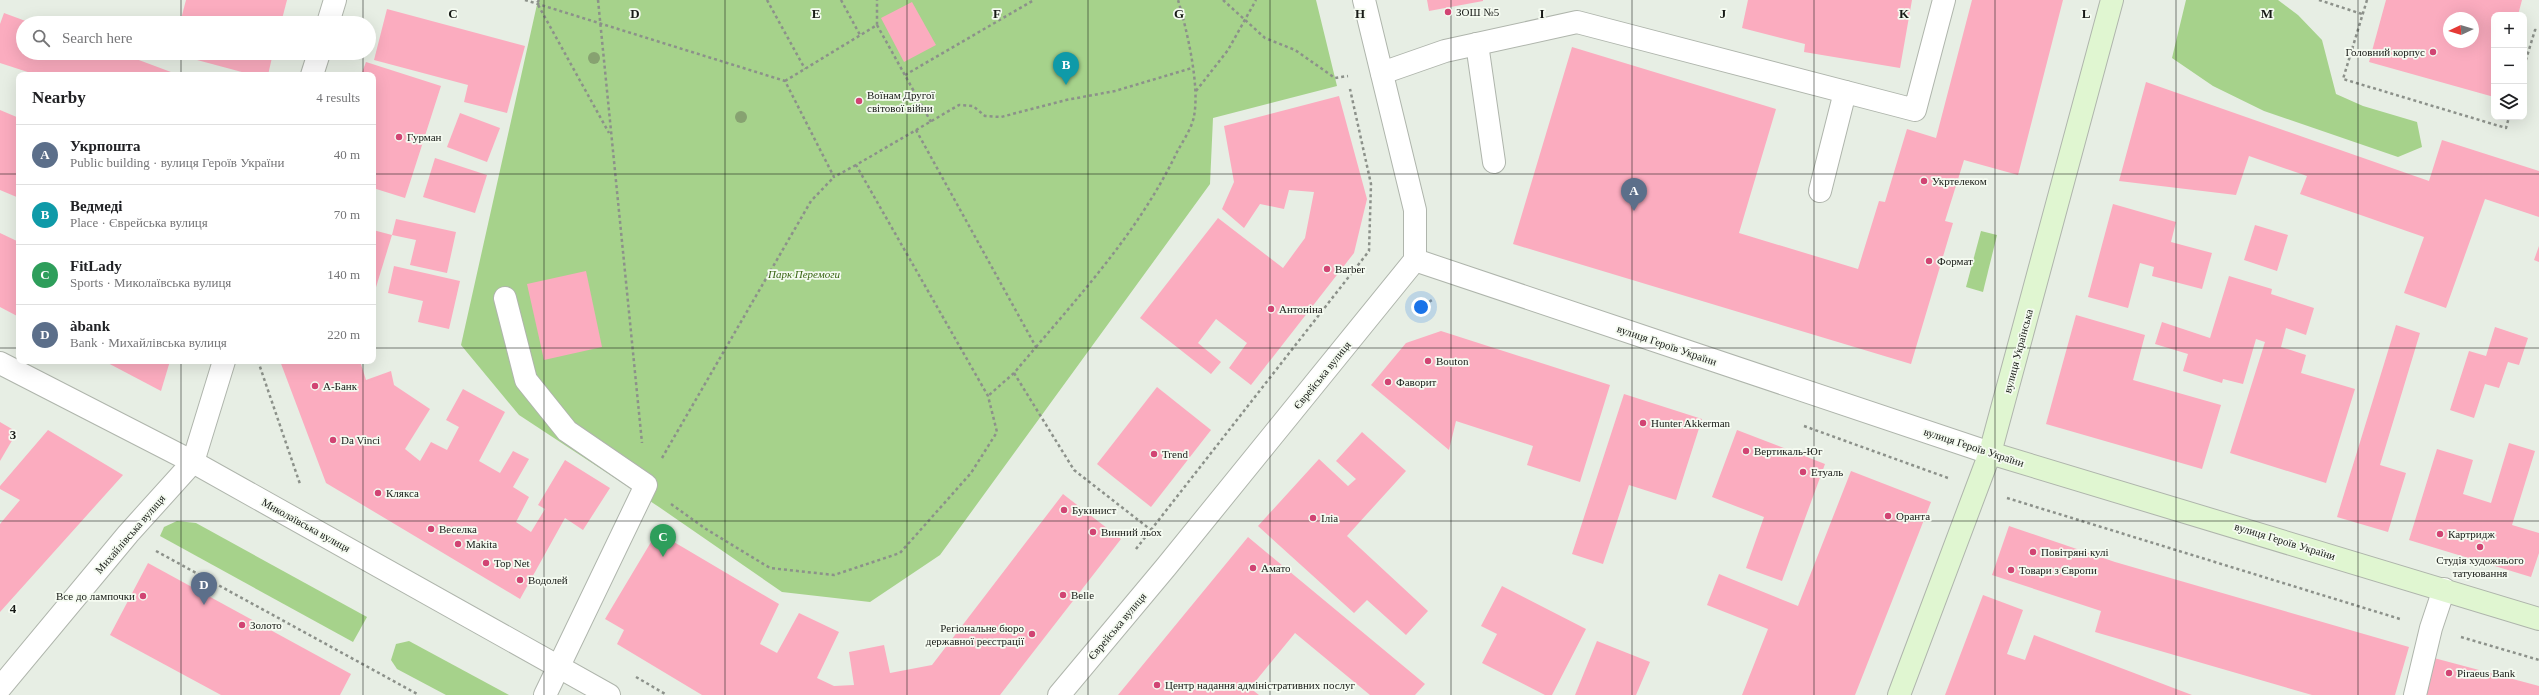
<!DOCTYPE html>
<html lang="en">
<head>
<meta charset="utf-8">
<style>
	body { margin:0; font-family:"Times New Roman",serif; background:#f2f2f2; color:#202124 }
	.controls { position:absolute; right:12px; top:12px; display:grid; overflow:hidden; border-radius:8px; box-shadow:0 4px 16px #0002 }
	.controls button { width:36px; height:36px; display:grid; place-items:center; padding:0; border:0; border-bottom:1px solid #e0e0e0; background:#fff; color:#202124; font:20px sans-serif }
	.compass { position:absolute; left:2443px; top:12px; width:36px; height:36px; border-radius:50%; background:#fff; box-shadow:0 4px 16px #0002; rotate:266deg }
	.you { position:absolute; left:1421px; top:307px; width:14px; height:14px; margin:-10px; border:3px solid #fff; border-radius:50%; background:#1a73e8; box-shadow:0 0 0 6px #1a73e833 }
	.badge { display:grid; place-items:center; width:26px; height:26px; border-radius:50%; background:#d93025; color:#fff; font-size:13px; font-weight:700 }
	.pin { position:absolute; translate:-50% -33px; filter:drop-shadow(0 1px 2px #0008) }
	.pin::after { content:''; position:absolute; top:21px; width:14px; height:12px; background:inherit; clip-path:polygon(0 0,100% 0,50% 100%) }
	.list { margin:0; padding:0; list-style:none }
	h2 { display:flex; justify-content:space-between; align-items:center; height:52px; margin:0; padding:0 16px; font-size:17px }
	h2 small { font-size:13px; font-weight:400; color:#757577 }
	.list li { display:grid; grid-template-columns:26px 1fr auto; gap:12px; align-items:center; box-sizing:border-box; height:60px; padding:0 16px; border-top:1px solid #e0e0e0 }
	.list b { display:block; font-size:15px; white-space:nowrap }
	.list p { margin:0; font-size:13px; white-space:nowrap; color:#757577 }
	.list em { font-size:13px; font-style:normal; color:#757577 }
	.icon { flex:none; width:22px; height:22px; fill:none; stroke:currentColor; stroke-width:2; stroke-linecap:round; stroke-linejoin:round }
	.map { position:relative; flex:none; width:2539px; height:695px; overflow:hidden }
	.search { position:absolute; background:#fff; box-shadow:0 4px 16px #0002; left:16px; top:16px; width:360px; height:44px; display:flex; align-items:center; gap:10px; box-sizing:border-box; padding:0 14px; border-radius:22px; color:#757577; font-size:15px }
	.panel { position:absolute; background:#fff; box-shadow:0 4px 16px #0002; left:16px; top:72px; width:360px; height:292px; border-radius:8px }
	.map>svg:first-child { display:block }
	.green { fill:#a6d28b }
	.building { fill:#fbacbf; fill-rule:evenodd }
	.lines { fill:none; stroke-linecap:round; stroke-linejoin:round }
	.lane-casing { stroke:#afb5ac; stroke-width:24 }
	.street-casing { stroke:#afb5ac; stroke-width:24 }
	.secondary-casing { stroke:#afb5ac; stroke-width:24 }
	.path { stroke:#8c918a; stroke-width:2.5; stroke-dasharray:3 3; stroke-linecap:butt }
	.lane { stroke:#fff; stroke-width:22 }
	.street { stroke:#fff; stroke-width:22 }
	.secondary { stroke:#e0f6d1; stroke-width:22 }
	.tree { fill:#87a271 }
	.grid { fill:none; stroke:#171a16; stroke-width:1; stroke-opacity:0.55 }
	.poi-dot { fill:#d14473; stroke:#f5fbf1; stroke-width:1.5 }
	.labels { text-anchor:middle; stroke-width:3.5; stroke-linejoin:round; paint-order:stroke }
	.poi-label { font-size:11px; fill:#171a16; stroke:#f5fbf1; text-anchor:start }
	.park-label { font-size:11px; font-style:italic; fill:#386413; stroke:#f5fbf1 }
	.street-label { font-size:11px; fill:#171a16; stroke:#f5fbf1 }
	.grid-label { font-size:13px; text-anchor:middle; font-weight:bold; fill:#171a16; stroke:#f5fbf1; stroke-width:3.5; stroke-linejoin:round; paint-order:stroke }
</style>
</head>
<body>
<div class="map">
<svg width="2539" height="695" viewBox="0 0 2539 695">
	<rect width="100%" height="100%" fill="#e7eee4"/>
	<g class="green">
		<path d="M538 0H1316L1337 86 1213 118 1210 184 940 555 870 602 782 592 659 507 519 415 461 345Z"/>
		<path d="M2186 0H2278L2298 15 2322 40 2336 94 2363 106 2417 122 2422 147 2398 157 2264 111 2213 86 2172 58Z"/>
		<path d="M1981 231 1997 235 1983 292 1966 287Z"/>
		<path d="M177 521 196 523 367 617 353 642 160 536 164 527Z"/>
		<path d="M409 641 509 695H446L397 669 391 660 396 644Z"/>
	</g>
	<g class="building">
		<path d="M186 0H287L281 23H180Z"/>
		<path d="M1427 0H1483V1L1429 11Z"/>
		<path d="M1748 0H1912L1900 68 1804 52 1805 44 1742 28Z"/>
		<path d="M1972 0H2063L2018 175 1964 160 1945 221 1953 223 1911 364 1513 244 1572 47 1776 109 1739 233 1858 269 1879 201 1885 202 1907 129 1936 138Z"/>
		<path d="M2386 0H2522L2518 15H2494V97L2369 62ZM2449 18H2473V42H2449Z"/>
		<path d="M912 2 936 45 904 62 881 18Z"/>
		<path d="M387 9 525 46 507 113 464 102 468 85 374 60Z"/>
		<path d="M4 13 31 23H23V53H120L179 75H37L0 63V24Z"/>
		<path d="M171 53H273L268 75H253Z"/>
		<path d="M366 62 441 86 405 198 373 188V75H361Z"/>
		<path d="M2146 82 2429 181 2442 140 2539 171V217L2485 199 2446 308 2404 293 2424 237 2300 194 2307 176 2249 156 2236 195 2119 181Z"/>
		<path d="M1339 96 1367 199 1354 253 1251 385 1229 368 1247 343 1216 319 1198 343 1221 362 1211 374 1140 318 1218 218 1283 268 1305 238 1314 192 1289 190 1284 209 1260 204 1244 228 1222 209 1234 182 1224 126Z"/>
		<path d="M0 110 19 118V198L0 190Z"/>
		<path d="M460 113 500 128 487 162 447 147Z"/>
		<path d="M435 158 487 175 475 213 423 197Z"/>
		<path d="M2113 204 2176 222 2171 242 2212 253 2202 289 2152 276 2154 267 2140 263 2128 308 2088 297Z"/>
		<path d="M396 219 456 232 447 273 410 265 416 240 392 235Z"/>
		<path d="M2255 225 2288 235 2277 271 2244 260Z"/>
		<path d="M373 230 392 235 373 297Z"/>
		<path d="M0 233 19 242V317L0 307Z"/>
		<path d="M2539 246V262L2534 260Z"/>
		<path d="M394 266 460 281 449 329 418 322 423 301 388 293Z"/>
		<path d="M586 271 602 347 544 360 527 284Z"/>
		<path d="M2229 276 2272 289 2271 294 2314 308 2306 335 2286 328 2281 347 2306 355 2301 373 2355 389 2326 483 2230 453 2265 342 2256 339 2243 384 2223 379 2222 383 2183 371 2188 354 2155 344 2162 322 2210 338Z"/>
		<path d="M2076 315 2145 335 2133 380 2221 405 2202 469 2046 424Z"/>
		<path d="M2396 325 2420 333 2380 465 2406 473 2388 532 2337 517Z"/>
		<path d="M2495 327 2528 338 2519 365 2508 362 2499 388 2485 384 2474 418 2450 410 2469 351 2486 356Z"/>
		<path d="M1441 331 1610 385 1580 482 1527 465 1533 446 1456 421 1449 450 1371 385 1406 343Z"/>
		<path d="M104 361H170L161 391Z"/>
		<path d="M280 361H360L366 380 391 371 394 385 430 409 405 449 420 461 431 442 447 450 459 427 446 420 463 389 505 412 479 461 500 473 513 451 529 459 513 487 529 497 516 522 531 532 545 509 538 505 565 460 610 488 583 530 565 518 520 599 326 483Z"/>
		<path d="M1157 387 1211 430 1151 507 1097 464Z"/>
		<path d="M1624 394 1702 419 1676 500 1629 485 1603 564 1572 554Z"/>
		<path d="M0 422 17 432 0 461Z"/>
		<path d="M48 430 123 475 0 612V524L20 500 0 489V486Z"/>
		<path d="M1737 430 1825 464 1782 581 1746 568 1764 517 1712 497Z"/>
		<path d="M1362 432 1406 471 1347 536 1428 611 1406 635 1367 600 1354 613 1258 526 1319 459 1348 486 1356 479 1336 461Z"/>
		<path d="M2509 443 2535 451 2512 525 2539 533V553L2531 577 2409 540 2437 449 2473 460 2463 494 2491 503Z"/>
		<path d="M1851 471 1931 502 1855 695H1742L1768 629 1707 605 1719 574 1798 606Z"/>
		<path d="M1063 494 1121 539 1000 695H702L617 644 624 630 605 619 657 532 779 604 760 644 777 653 799 613 839 632 817 678 834 686 854 685 849 652 884 645 890 673 932 665Z"/>
		<path d="M2009 526 2115 562 2409 647 2395 695H2312L2095 632 2101 611 1992 575Z"/>
		<path d="M1248 537 1425 684 1415 695H1370L1295 633 1250 688 1259 695H1118Z"/>
		<path d="M148 563 351 674 340 695H221L110 635Z"/>
		<path d="M1502 586 1586 629 1552 695H1545L1482 663 1497 634 1481 626Z"/>
		<path d="M1983 595 2023 610 2007 654 2025 660 2034 635 2192 695H1945Z"/>
		<path d="M1597 641 1650 662 1636 695H1575Z"/>
		<path d="M2434 658 2539 686V695H2424Z"/>
	</g>
	<g class="lines">
		<defs>
			<g id="lane">
				<path d="M1477 44 1494 162"/>
				<path d="M1382 73 1445 51 1577 22 1915 110 1944 0"/>
				<path d="M1820 191 1845 92"/>
				<path d="M505 298 526 380 567 431 646 485 545 695"/>
				<path d="M2415 695 2431 628 2444 589"/>
			</g>
			<g id="street">
				<path d="M328 23 335 0"/>
				<path d="M312 75 319 53"/>
				<path d="M1415 260 1990 453"/>
				<path d="M0 363 193 462 609 695"/>
				<path d="M0 688 128 534 193 462 224 361"/>
				<path d="M1059 695 1166 567 1415 260V210L1364 0"/>
			</g>
			<g id="secondary">
				<path d="M1990 453 2539 619"/>
				<path d="M1899 695 1990 453 2112 0"/>
			</g>
		</defs>
		<use href="#lane" class="lane-casing"/>
		<use href="#street" class="street-casing"/>
		<use href="#secondary" class="secondary-casing"/>
		<g class="path">
			<path d="M525 0 785 81 834 177 856 165"/>
			<path d="M539 0 537 3 609 133"/>
			<path d="M598 0 642 443"/>
			<path d="M767 0 805 69"/>
			<path d="M841 0 860 35"/>
			<path d="M1223 0 1265 38 1295 50 1335 78 1348 76"/>
			<path d="M2319 0 2362 14"/>
			<path d="M2367 0 2343 79 2506 128 2509 117"/>
			<path d="M877 25 931 122"/>
			<path d="M2524 66 2535 30 2539 31"/>
			<path d="M905 75 1034 0"/>
			<path d="M785 81 877 25V0"/>
			<path d="M1196 91 1228 50 1256 0"/>
			<path d="M916 130 1036 347 1014 373 988 396"/>
			<path d="M1419 308 1432 300"/>
			<path d="M1036 347C1089 285 1142 225 1177 152 1183 141 1192 128 1194 116 1200 86 1187 30 1178 0"/>
			<path d="M258 361 300 484"/>
			<path d="M1014 373 1074 470 1151 530"/>
			<path d="M1804 426 1948 478"/>
			<path d="M662 458 811 201 834 177"/>
			<path d="M2007 498 2400 619"/>
			<path d="M671 504 706 529 770 568 834 575 900 553 971 473 997 432 988 396 856 165 959 105 973 106 985 116 1001 117 1066 100 1115 91 1192 68"/>
			<path d="M1136 549 1369 251 1371 184 1350 89"/>
			<path d="M156 551 419 695"/>
			<path d="M2461 637 2539 660"/>
			<path d="M636 677 667 695"/>
		</g>
		<use href="#lane" class="lane"/>
		<use href="#street" class="street"/>
		<use href="#secondary" class="secondary"/>
	</g>
	<g class="tree">
		<circle cx="594" cy="58" r="6"/>
		<circle cx="741" cy="117" r="6"/>
	</g>
	<path class="grid" d="M181 0V23M363 0V23M544 0V695M725 0V695M907 0V695M1088 0V695M1270 0V695M1451 0V695M1632 0V695M1814 0V695M1995 0V695M2176 0V695M2358 0V695M181 53V75M363 53V75M0 174H19M373 174H2539M0 348H19M373 348H2539M181 361V695M363 361V695M0 521H2539"/>
	<g class="poi-dot">
		<circle cx="1448" cy="12" r="4"/>
		<circle cx="2433" cy="52" r="4"/>
		<circle cx="859" cy="101" r="4"/>
		<circle cx="399" cy="137" r="4"/>
		<circle cx="1924" cy="181" r="4"/>
		<circle cx="1929" cy="261" r="4"/>
		<circle cx="1327" cy="269" r="4"/>
		<circle cx="1271" cy="309" r="4"/>
		<circle cx="1428" cy="361" r="4"/>
		<circle cx="1388" cy="382" r="4"/>
		<circle cx="315" cy="386" r="4"/>
		<circle cx="1643" cy="423" r="4"/>
		<circle cx="333" cy="440" r="4"/>
		<circle cx="1746" cy="451" r="4"/>
		<circle cx="1154" cy="454" r="4"/>
		<circle cx="1803" cy="472" r="4"/>
		<circle cx="378" cy="493" r="4"/>
		<circle cx="1064" cy="510" r="4"/>
		<circle cx="1888" cy="516" r="4"/>
		<circle cx="1313" cy="518" r="4"/>
		<circle cx="431" cy="529" r="4"/>
		<circle cx="1093" cy="532" r="4"/>
		<circle cx="2440" cy="534" r="4"/>
		<circle cx="458" cy="544" r="4"/>
		<circle cx="2480" cy="547" r="4"/>
		<circle cx="2033" cy="552" r="4"/>
		<circle cx="486" cy="563" r="4"/>
		<circle cx="1253" cy="568" r="4"/>
		<circle cx="2011" cy="570" r="4"/>
		<circle cx="520" cy="580" r="4"/>
		<circle cx="1063" cy="595" r="4"/>
		<circle cx="143" cy="596" r="4"/>
		<circle cx="242" cy="625" r="4"/>
		<circle cx="1032" cy="634" r="4"/>
		<circle cx="2449" cy="673" r="4"/>
		<circle cx="1157" cy="685" r="4"/>
	</g>
	<g class="labels">
		<g class="poi-label">
			<text x="1456" y="16">ЗОШ №5</text>
			<text x="2425" y="56" text-anchor="end">Головний корпус</text>
			<text x="867" y="99">Воїнам Другої<tspan x="867" dy="13">світової війни</tspan></text>
			<text x="407" y="141">Гурман</text>
			<text x="1932" y="185">Укртелеком</text>
			<text x="1937" y="265">Формат</text>
			<text x="1335" y="273">Barber</text>
			<text x="1279" y="313">Антоніна</text>
			<text x="1436" y="365">Bouton</text>
			<text x="1396" y="386">Фаворит</text>
			<text x="323" y="390">А-Банк</text>
			<text x="1651" y="427">Hunter Akkerman</text>
			<text x="341" y="444">Da Vinci</text>
			<text x="1754" y="455">Вертикаль-Юг</text>
			<text x="1162" y="458">Trend</text>
			<text x="1811" y="476">Етуаль</text>
			<text x="386" y="497">Клякса</text>
			<text x="1072" y="514">Букинист</text>
			<text x="1896" y="520">Оранта</text>
			<text x="1321" y="522">Іліа</text>
			<text x="439" y="533">Веселка</text>
			<text x="1101" y="536">Винний льох</text>
			<text x="2448" y="538">Картридж</text>
			<text x="466" y="548">Makita</text>
			<text x="2041" y="556">Повітряні кулі</text>
			<text x="2480" y="564" text-anchor="middle">Студія художнього<tspan x="2480" dy="13">татуювання</tspan></text>
			<text x="494" y="567">Top Net</text>
			<text x="1261" y="572">Амато</text>
			<text x="2019" y="574">Товари з Європи</text>
			<text x="528" y="584">Водолей</text>
			<text x="1071" y="599">Belle</text>
			<text x="135" y="600" text-anchor="end">Все до лампочки</text>
			<text x="250" y="629">Золото</text>
			<text x="1024" y="632" text-anchor="end">Регіональне бюро<tspan x="1024" dy="13">державної реєстрації</tspan></text>
			<text x="2457" y="677">Piraeus Bank</text>
			<text x="1165" y="689">Центр надання адміністративних послуг</text>
		</g>
		<g class="park-label">
			<text x="804" y="278">Парк Перемоги</text>
		</g>
		<g class="street-label">
			<text transform="translate(1667 345) rotate(19)" y="4">вулиця Героїв України</text>
			<text transform="translate(2018 351) rotate(-75)" y="4">вулиця Українська</text>
			<text transform="translate(1322 375) rotate(-51)" y="4">Єврейська вулиця</text>
			<text transform="translate(1974 447) rotate(18)" y="4">вулиця Героїв України</text>
			<text transform="translate(306 525) rotate(29)" y="4">Миколаївська вулиця</text>
			<text transform="translate(130 534) rotate(-49)" y="4">Михайлівська вулиця</text>
			<text transform="translate(2285 541) rotate(17)" y="4">вулиця Героїв України</text>
			<text transform="translate(1117 626) rotate(-50)" y="4">Єврейська вулиця</text>
		</g>
	</g>
	<g class="grid-label">
		<text x="453" y="18">C</text>
		<text x="635" y="18">D</text>
		<text x="816" y="18">E</text>
		<text x="997" y="18">F</text>
		<text x="1179" y="18">G</text>
		<text x="1360" y="18">H</text>
		<text x="1542" y="18">I</text>
		<text x="1723" y="18">J</text>
		<text x="1904" y="18">K</text>
		<text x="2086" y="18">L</text>
		<text x="2267" y="18">M</text>
		<text x="13" y="439">3</text>
		<text x="13" y="613">4</text>
	</g>
</svg>
<div class="controls">
<button>+</button>
<button>−</button>
<button><svg class="icon" aria-label="layers" viewBox="0 0 24 24"><path d="M12 4l9 5-9 5-9-5zM3 14l9 5 9-5"/></svg></button>
</div>
<svg class="compass" viewBox="-18 -18 36 36"><path d="M0-13l5 13h-10z" fill="#e53935"/><path d="M0 13l5-13h-10z" fill="#757577"/></svg>
<div class="you"></div>
<div class="pin badge" style="left:1634px;top:211px;background:#5c6f8a">A</div>
<div class="pin badge" style="left:1066px;top:85px;background:#0f9aa8">B</div>
<div class="pin badge" style="left:663px;top:557px;background:#2e9e5b">C</div>
<div class="pin badge" style="left:204px;top:605px;background:#5c6f8a">D</div>
<div class="search"><svg class="icon" aria-label="search" viewBox="0 0 24 24"><circle cx="10" cy="10" r="6"/><path d="M15 15l6 6"/></svg>Search here</div>
<section class="panel">
<h2>Nearby<small>4 results</small></h2>
<ul class="list">
<li><span class="badge" style="background:#5c6f8a">A</span><div><b>Укрпошта</b><p>Public building · вулиця Героїв України</p></div><em>40 m</em></li>
<li><span class="badge" style="background:#0f9aa8">B</span><div><b>Ведмеді</b><p>Place · Єврейська вулиця</p></div><em>70 m</em></li>
<li><span class="badge" style="background:#2e9e5b">C</span><div><b>FitLady</b><p>Sports · Миколаївська вулиця</p></div><em>140 m</em></li>
<li><span class="badge" style="background:#5c6f8a">D</span><div><b>àbank</b><p>Bank · Михайлівська вулиця</p></div><em>220 m</em></li>
</ul>
</section>
</div>
</body>
</html>
